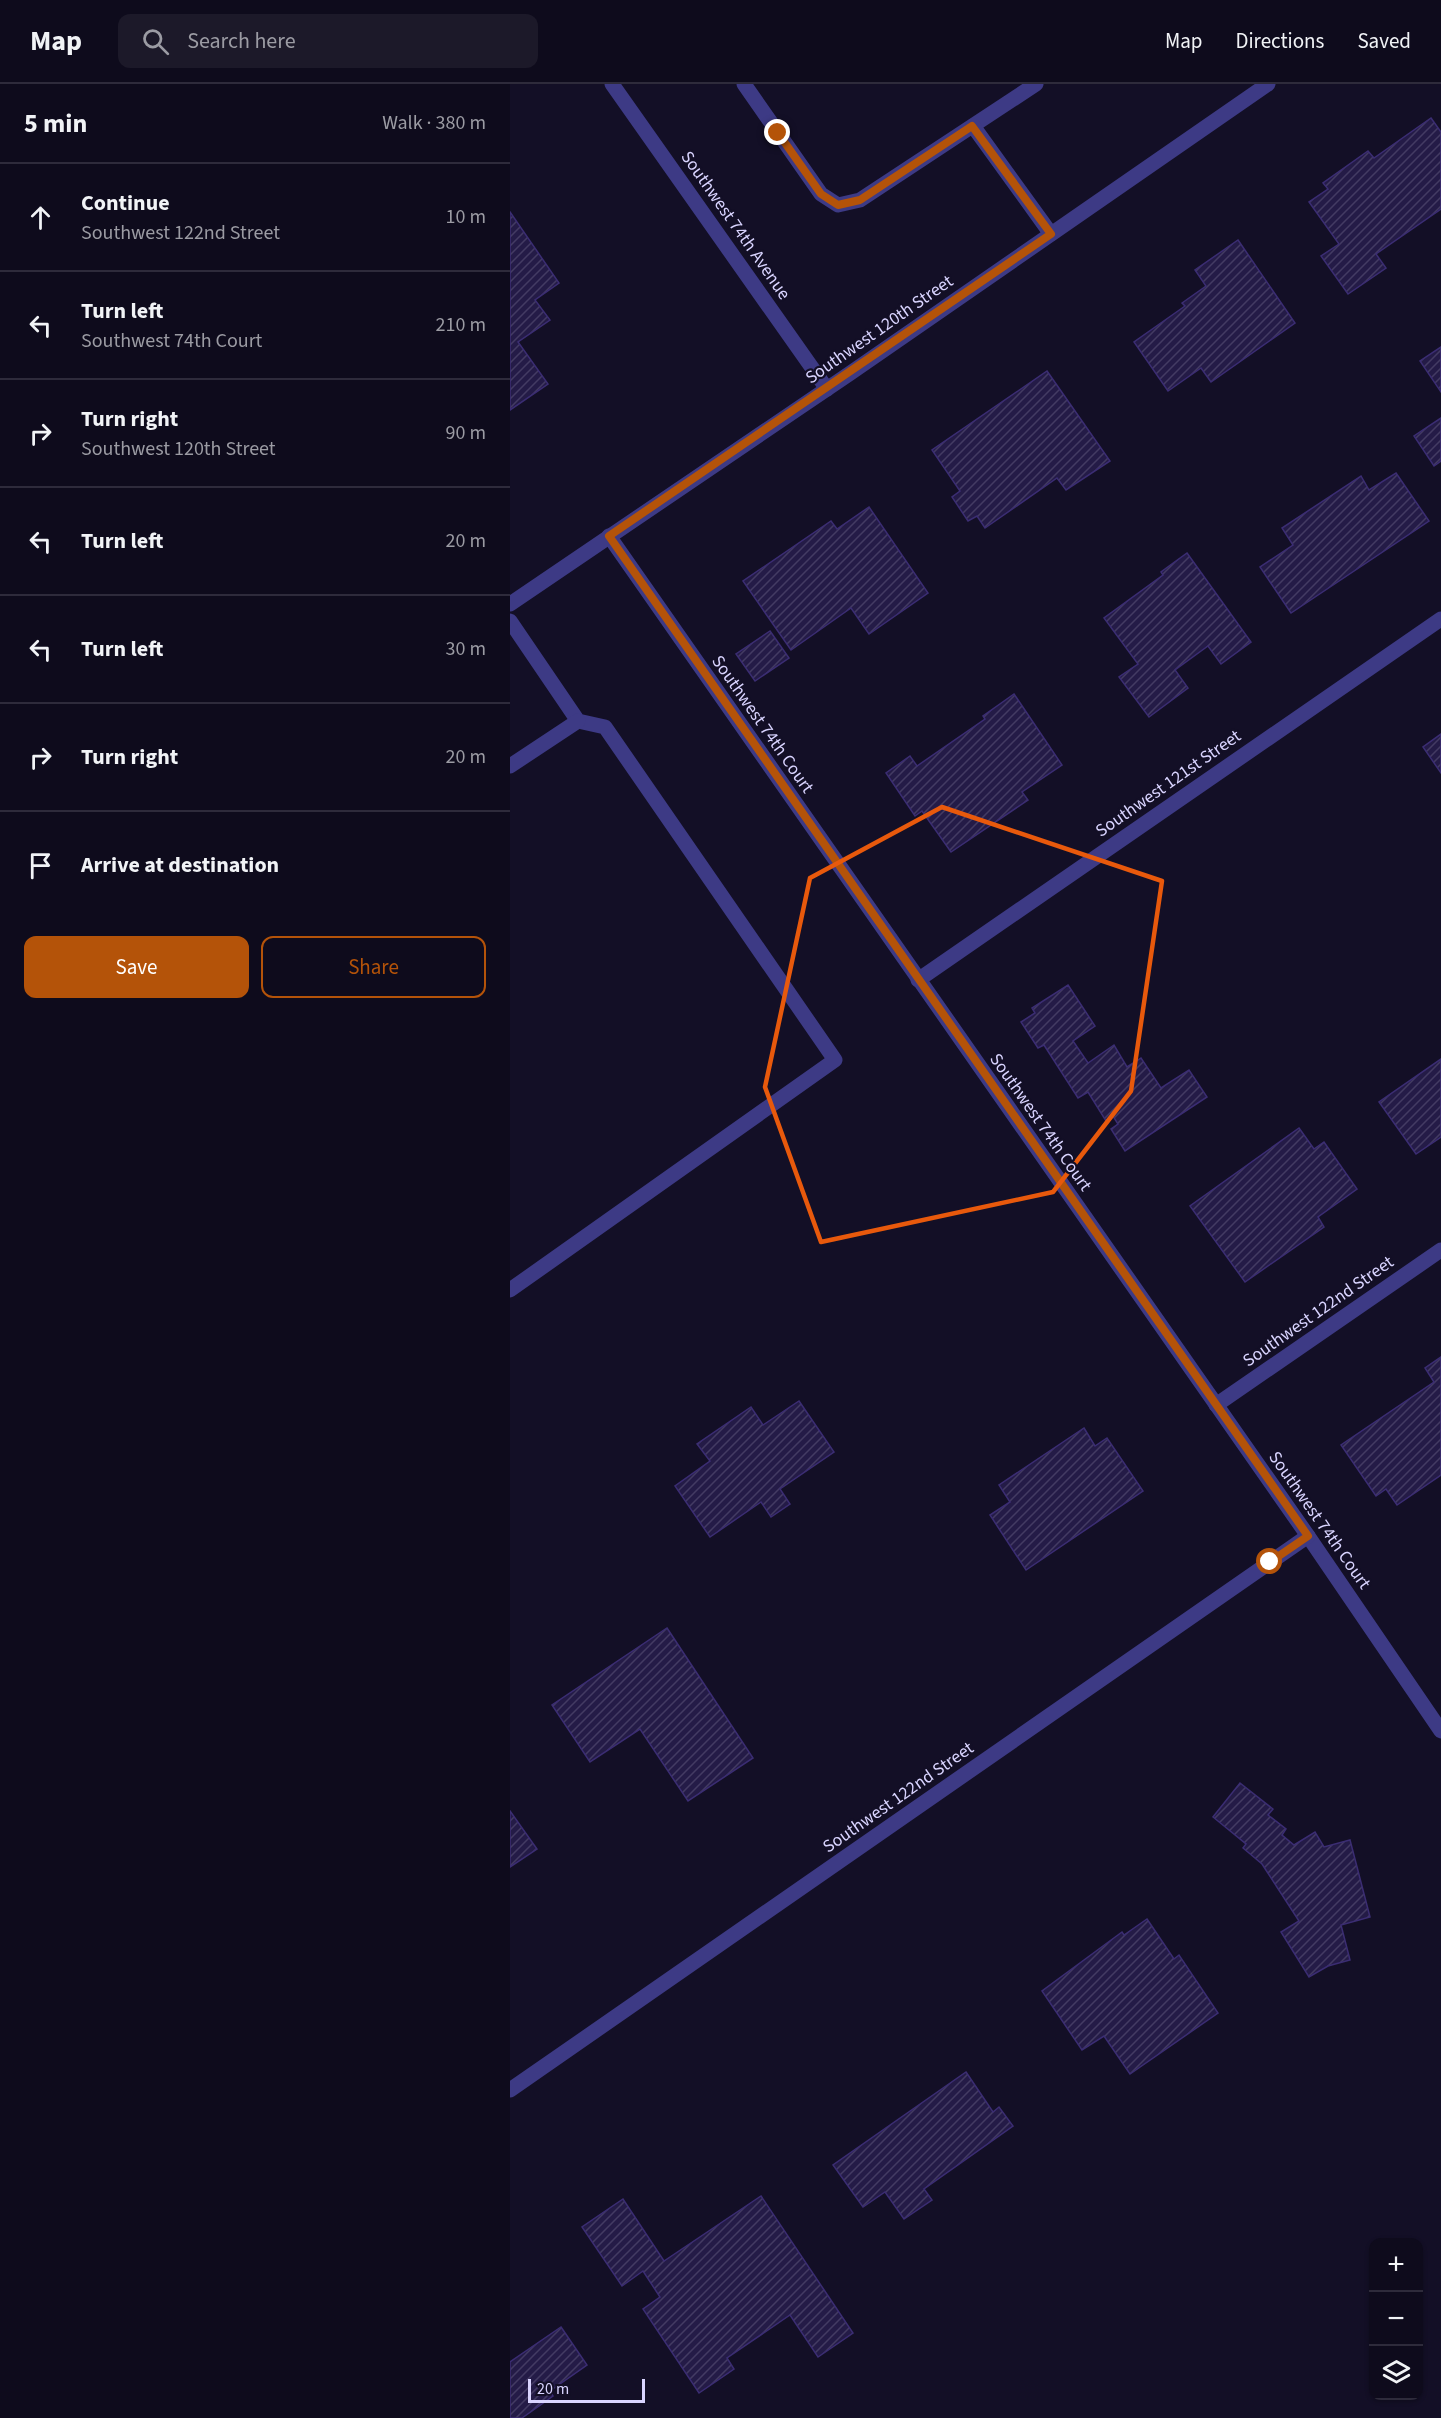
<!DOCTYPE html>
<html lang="en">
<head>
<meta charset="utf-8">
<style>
	body { margin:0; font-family:"Source Sans 3",sans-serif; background:#1c1929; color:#f1f3f6 }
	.controls { position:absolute; right:18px; bottom:18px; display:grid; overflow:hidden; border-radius:12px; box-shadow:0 2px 4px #0004 }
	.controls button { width:54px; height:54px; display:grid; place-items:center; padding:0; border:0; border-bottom:2px solid #2e2b3b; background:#0e0b1c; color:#f1f3f6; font:30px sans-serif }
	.scale { position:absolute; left:18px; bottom:15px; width:117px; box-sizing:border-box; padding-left:6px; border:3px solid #d9d4ff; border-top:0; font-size:16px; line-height:21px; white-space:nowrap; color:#d9d4ff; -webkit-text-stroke:4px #130f26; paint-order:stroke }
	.stop { position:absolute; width:18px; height:18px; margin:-14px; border:4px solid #b45309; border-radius:50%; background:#fff }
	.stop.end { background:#b45309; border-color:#fff; box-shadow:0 2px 6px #0008 }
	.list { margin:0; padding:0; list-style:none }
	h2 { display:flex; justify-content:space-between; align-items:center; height:78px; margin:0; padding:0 24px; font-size:26px }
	h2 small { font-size:20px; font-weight:400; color:#9b9ba3 }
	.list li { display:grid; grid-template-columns:39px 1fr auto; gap:18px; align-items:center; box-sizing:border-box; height:108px; padding:0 24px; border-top:2px solid #2e2b3b }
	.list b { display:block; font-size:22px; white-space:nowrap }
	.list p { margin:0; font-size:20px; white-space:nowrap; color:#9b9ba3 }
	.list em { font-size:20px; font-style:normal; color:#9b9ba3 }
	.actions { display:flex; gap:12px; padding:18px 24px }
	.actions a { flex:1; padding:14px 0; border:2px solid #b45309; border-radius:12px; text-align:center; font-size:21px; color:#b45309 }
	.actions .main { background:#b45309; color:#fff }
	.icon { flex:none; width:33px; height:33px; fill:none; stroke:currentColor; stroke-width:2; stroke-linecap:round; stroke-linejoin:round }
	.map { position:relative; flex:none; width:931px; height:2334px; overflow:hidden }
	header { display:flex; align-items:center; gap:36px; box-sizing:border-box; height:84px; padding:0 30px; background:#0e0b1c; border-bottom:2px solid #2e2b3b }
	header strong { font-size:28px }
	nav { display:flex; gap:33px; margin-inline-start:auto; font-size:21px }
	.search { width:420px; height:54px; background:#1c1929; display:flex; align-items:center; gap:15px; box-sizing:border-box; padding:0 21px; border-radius:12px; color:#9b9ba3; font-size:22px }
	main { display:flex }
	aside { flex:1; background:#0e0b1c }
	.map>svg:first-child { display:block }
	.building { fill:url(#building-hatch); stroke:#3b2d73; stroke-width:1.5 }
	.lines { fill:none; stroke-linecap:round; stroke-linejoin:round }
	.service { stroke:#3d3a85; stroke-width:15 }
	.minor { stroke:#3d3a85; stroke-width:15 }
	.tertiary { stroke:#3d3a85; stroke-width:15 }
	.route { stroke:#b45309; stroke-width:8 }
	.marked { fill:none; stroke:#e8590c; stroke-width:4.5; stroke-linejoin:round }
	.labels { text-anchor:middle; stroke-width:4.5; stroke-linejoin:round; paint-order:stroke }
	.street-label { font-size:18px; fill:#d9d4ff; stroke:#130f26 }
</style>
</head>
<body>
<header>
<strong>Map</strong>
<div class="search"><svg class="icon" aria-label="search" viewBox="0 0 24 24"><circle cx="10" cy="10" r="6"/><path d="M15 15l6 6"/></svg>Search here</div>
<nav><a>Map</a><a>Directions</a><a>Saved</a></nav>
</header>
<main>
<aside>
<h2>5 min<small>Walk · 380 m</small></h2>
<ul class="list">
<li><svg class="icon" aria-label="ahead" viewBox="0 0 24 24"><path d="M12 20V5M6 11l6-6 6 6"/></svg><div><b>Continue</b><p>Southwest 122nd Street</p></div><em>10 m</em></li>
<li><svg class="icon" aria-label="left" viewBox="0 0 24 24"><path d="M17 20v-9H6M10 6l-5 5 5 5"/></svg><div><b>Turn left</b><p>Southwest 74th Court</p></div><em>210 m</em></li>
<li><svg class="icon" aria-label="right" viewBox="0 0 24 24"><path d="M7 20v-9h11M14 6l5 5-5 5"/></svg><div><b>Turn right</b><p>Southwest 120th Street</p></div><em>90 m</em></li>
<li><svg class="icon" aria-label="left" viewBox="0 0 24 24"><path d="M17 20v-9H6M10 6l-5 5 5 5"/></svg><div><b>Turn left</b></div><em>20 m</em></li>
<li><svg class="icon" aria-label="left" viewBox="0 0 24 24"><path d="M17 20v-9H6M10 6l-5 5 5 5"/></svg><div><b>Turn left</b></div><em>30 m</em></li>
<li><svg class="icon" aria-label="right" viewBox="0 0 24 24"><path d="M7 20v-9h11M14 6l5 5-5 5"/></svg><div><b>Turn right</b></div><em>20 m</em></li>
<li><svg class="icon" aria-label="arrive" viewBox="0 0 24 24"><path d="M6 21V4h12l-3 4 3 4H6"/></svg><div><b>Arrive at destination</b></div></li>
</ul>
<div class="actions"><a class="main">Save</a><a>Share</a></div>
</aside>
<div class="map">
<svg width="931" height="2334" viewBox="0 0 931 2334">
	<defs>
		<pattern id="building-hatch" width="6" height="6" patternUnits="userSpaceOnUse" patternTransform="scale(1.5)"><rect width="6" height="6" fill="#241b47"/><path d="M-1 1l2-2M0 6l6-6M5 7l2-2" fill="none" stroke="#433b63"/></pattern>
	</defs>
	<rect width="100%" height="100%" fill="#130f26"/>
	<g class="building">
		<path d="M921 34 931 48V125L866 170 876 184 838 210 811 172 829 160 799 118 818 105 813 99 858 67 864 74Z"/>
		<path d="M0 128 49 199 25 216 40 236 8 258 38 300 0 326Z"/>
		<path d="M728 156 785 239 701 298 691 284 658 307 624 258 675 222 672 219 696 202 685 186Z"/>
		<path d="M931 263V308L910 277Z"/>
		<path d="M537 287 600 377 556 406 547 394 475 444 467 432 458 437 442 413 450 407 422 366Z"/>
		<path d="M931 334V377L924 382 904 352Z"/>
		<path d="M886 389 919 437 781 529 750 483 783 461 772 444 851 392 859 406Z"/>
		<path d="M359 423 418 509 359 550 341 524 281 566 233 497 321 437 327 445Z"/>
		<path d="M677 469 741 558 711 580 698 562 665 586 678 604 639 633 609 593 628 580 594 534 653 491 651 488Z"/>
		<path d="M260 547 279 574 245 597 226 570Z"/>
		<path d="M504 610 552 681 512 708 518 716 441 768 412 727 405 732 376 689 400 672 407 682 475 635 473 632Z"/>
		<path d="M931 650V689L913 663Z"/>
		<path d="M558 901 585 942 563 957 578 979 604 961 617 983 631 974 651 1004 679 986 697 1013 615 1067 601 1045 608 1040 603 1032 596 1037 578 1008 568 1014 534 961 528 964 511 938 525 929 522 924Z"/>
		<path d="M931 975V1053L906 1070 869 1018Z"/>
		<path d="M789 1044 804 1065 814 1058 847 1105 808 1133 814 1143 735 1198 680 1122Z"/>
		<path d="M931 1273V1391L887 1421 876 1405 866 1412 831 1361 924 1298 915 1284Z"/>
		<path d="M289 1317 324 1368 270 1405 280 1420 261 1433 251 1418 200 1453 165 1402 200 1377 187 1360 241 1323 253 1341Z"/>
		<path d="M574 1344 585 1362 597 1354 633 1407 516 1486 480 1431 500 1418 489 1401Z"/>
		<path d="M157 1544 243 1674 178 1717 130 1645 80 1678 42 1621Z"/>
		<path d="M730 1699 763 1725 758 1731 776 1745 772 1751 784 1761 805 1748 814 1763 840 1756 860 1833 831 1841 840 1876 818 1882 799 1893 771 1848 789 1837 752 1780 733 1764 736 1760 703 1733Z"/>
		<path d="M0 1727 27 1765 0 1783Z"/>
		<path d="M637 1835 664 1875 669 1871 708 1929 620 1990 594 1952 572 1966 532 1907 612 1848 614 1851Z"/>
		<path d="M456 1988 483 2028 489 2023 503 2042 414 2105 422 2116 394 2135 375 2108 353 2123 323 2081Z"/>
		<path d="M251 2112 343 2249 308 2273 280 2231 217 2274 224 2285 189 2309 133 2225 150 2213 133 2187 112 2202 72 2143 113 2115 154 2177Z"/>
		<path d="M51 2243 77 2281 40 2307 43 2312 12 2334H0V2278Z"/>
	</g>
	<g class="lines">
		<g class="service">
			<path d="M234 0 311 110 328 121 350 116 526 0"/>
			<path d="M463 42 541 150"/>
			<path d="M0 537 68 637 95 643 325 976 0 1206"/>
			<path d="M0 682 68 637"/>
		</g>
		<g class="minor">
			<path d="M102 0 317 305"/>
			<path d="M99 452 798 1452 931 1647"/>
			<path d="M408 896 931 535"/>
			<path d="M706 1321 931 1166"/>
			<path d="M0 2006 798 1452"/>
		</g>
		<path class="tertiary" d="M0 520 339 290 758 0"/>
	</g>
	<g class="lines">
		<path class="route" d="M268 49 311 110 328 121 350 116 462 42 541 150 99 452 798 1452 760 1478"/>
	</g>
	<path class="marked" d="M432 723 652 797 621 1007 543 1108 311 1158 255 1003 300 794Z"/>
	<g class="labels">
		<g class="street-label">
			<text transform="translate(226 141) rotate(55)" y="6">Southwest 74th Avenue</text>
			<text transform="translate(369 245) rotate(-35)" y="6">Southwest 120th Street</text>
			<text transform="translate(253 640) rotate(55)" y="6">Southwest 74th Court</text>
			<text transform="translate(658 699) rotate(-35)" y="6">Southwest 121st Street</text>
			<text transform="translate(531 1038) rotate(55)" y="6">Southwest 74th Court</text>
			<text transform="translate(808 1227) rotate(-35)" y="6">Southwest 122nd Street</text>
			<text transform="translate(810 1436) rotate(55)" y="6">Southwest 74th Court</text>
			<text transform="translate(388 1713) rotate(-35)" y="6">Southwest 122nd Street</text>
		</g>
	</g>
</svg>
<div class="controls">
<button>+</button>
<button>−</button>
<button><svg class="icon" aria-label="layers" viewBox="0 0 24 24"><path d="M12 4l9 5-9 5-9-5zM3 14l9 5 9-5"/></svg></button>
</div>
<div class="scale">20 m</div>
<div class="stop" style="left:760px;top:1478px"></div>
<div class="stop end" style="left:268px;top:49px"></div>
</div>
</main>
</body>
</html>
